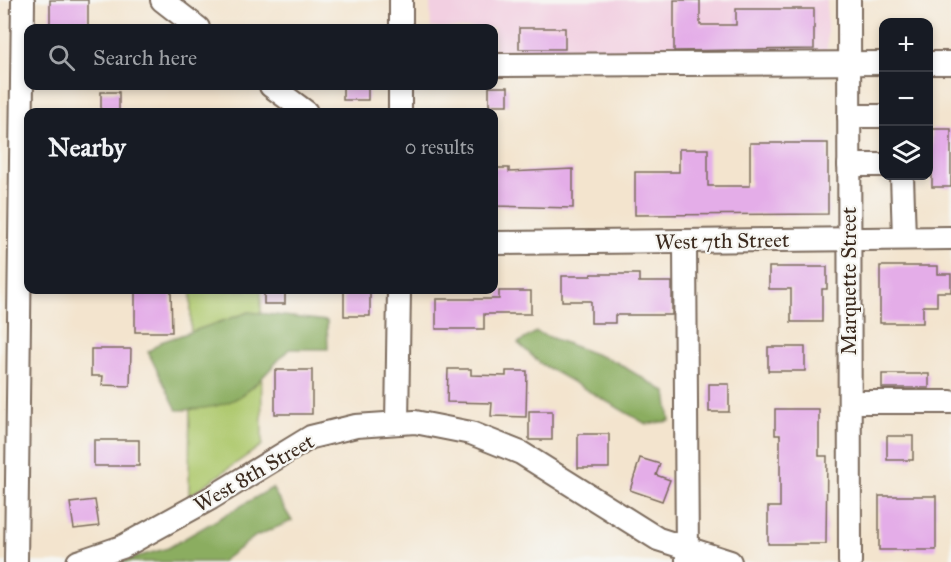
<!DOCTYPE html>
<html lang="en">
<head>
<meta charset="utf-8">
<style>
	body { margin:0; font-family:"IM FELL Great Primer",serif; background:#242831; color:#f1f3f6 }
	.controls { position:absolute; right:18px; top:18px; display:grid; overflow:hidden; border-radius:12px; box-shadow:0 3px 9px #0003 }
	.controls button { width:54px; height:54px; display:grid; place-items:center; padding:0; border:0; border-bottom:2px solid #363941; background:#171b24; color:#f1f3f6; font:30px sans-serif }
	.list { margin:0; padding:0; list-style:none }
	h2 { display:flex; justify-content:space-between; align-items:center; height:78px; margin:0; padding:0 24px; font-size:26px }
	h2 small { font-size:20px; font-weight:400; color:#9ea1a6 }
	.icon { flex:none; width:33px; height:33px; fill:none; stroke:currentColor; stroke-width:2; stroke-linecap:round; stroke-linejoin:round }
	.map { position:relative; flex:none; width:951px; height:562px; overflow:hidden }
	.search { position:absolute; background:#171b24; box-shadow:0 3px 9px #0003; left:24px; top:24px; width:474px; height:66px; display:flex; align-items:center; gap:15px; box-sizing:border-box; padding:0 21px; border-radius:12px; color:#9ea1a6; font-size:22px }
	.panel { position:absolute; background:#171b24; box-shadow:0 3px 9px #0003; left:24px; top:108px; width:474px; height:186px; border-radius:12px }
	.map>svg:first-child { display:block }
	.built { fill:#f2cfe1 }
	.green { fill:#afc96e; stroke:#757a46; stroke-width:1.5 }
	.forest { fill:#8bad61; stroke:#636c40; stroke-width:1.5 }
	.building { fill:#e4ade8 }
	.lines { fill:none; stroke-linecap:round; stroke-linejoin:round }
	.minor-casing { stroke:#7b6b5c; stroke-width:26 }
	.minor { stroke:#fff; stroke-width:22 }
	.labels { text-anchor:middle; stroke-width:4.5; stroke-linejoin:round; paint-order:stroke }
	.street-label { font-size:21px; fill:#3b2a1e; stroke:#f6f6f2 }
</style>
</head>
<body>
<div class="map">
<svg width="951" height="562" viewBox="0 0 951 562">
	<rect width="100%" height="100%" fill="#f6f6f2"/>
	<filter id="ink" filterUnits="userSpaceOnUse"><feTurbulence type="fractalNoise" baseFrequency=".0167" numOctaves="2"/><feDisplacementMap in="SourceGraphic" scale="12" xChannelSelector="R" yChannelSelector="G"/><feConvolveMatrix kernelMatrix="1 2 1 2 8 2 1 2 1" color-interpolation-filters="sRGB"/></filter>
	<filter id="wash" filterUnits="userSpaceOnUse"><feTurbulence type="fractalNoise" baseFrequency=".008" numOctaves="4" result="noise"/><feDisplacementMap in="SourceGraphic" scale="24" xChannelSelector="R" yChannelSelector="G"/><feGaussianBlur stdDeviation="1.35" result="paint"/><feColorMatrix in="noise" values="0 0 0 0 0 0 0 0 0 0 0 0 0 0 0 0 0 1.4 0 .05"/><feComposite in="paint" operator="in"/></filter>
	<g filter="url(#wash)">
		<rect width="100%" height="100%" fill="#f3e4ce"/>
		<path class="built" d="M430 0H827V57L494 55V28H431Z"/>
		<path class="green" d="M191 290H261L262 445 189 496Z"/>
		<g class="forest">
			<path d="M249 312 327 321 328 349H289C248 392 241 409 177 410L148 352 161 342Z"/>
			<path d="M536 332 616 362 666 392 670 421 646 424 541 364 518 343Z"/>
			<path d="M272 488 292 521 256 536 221 562H119L168 548Z"/>
		</g>
		<g id="blocks">
			<g class="building">
				<rect x="50" y="0" width="38" height="28"/>
				<path d="M674 0H700V25H736V9H814V49L674 51Z"/>
				<rect x="519" y="28" width="46" height="21"/>
				<rect x="343" y="86" width="25" height="14"/>
				<rect x="489" y="87" width="19" height="18"/>
				<rect x="101" y="92" width="18" height="20"/>
				<rect x="932" y="129" width="19" height="58"/>
				<path d="M750 143H828V214L635 215V172H679V149H708V186H750Z"/>
				<path d="M494 168H509V172L573 169V208L494 206Z"/>
				<path d="M880 266H938V274H951V292H937V306H923V323H880Z"/>
				<path d="M769 267H827V289H822V322H791V289H769Z"/>
				<path d="M591 274H639V282H672V315H615V323H591V301H562V276H591Z"/>
				<path d="M135 290H171L172 332H135Z"/>
				<rect x="264" y="290" width="21" height="14"/>
				<rect x="344" y="291" width="26" height="25"/>
				<path d="M499 291H531V314H484V329H436V299H499Z"/>
				<rect x="768" y="347" width="37" height="24"/>
				<path d="M91 349H131L130 386 102 385 103 376H91Z"/>
				<path d="M448 369H471V375L506 376V371H527L526 417 491 416 492 403 447 402Z"/>
				<rect x="275" y="370" width="37" height="44"/>
				<rect x="882" y="374" width="47" height="14"/>
				<rect x="709" y="384" width="20" height="28"/>
				<path d="M775 409H819V456H827L826 544H768V507H780V435H775Z"/>
				<rect x="529" y="411" width="23" height="29"/>
				<rect x="578" y="434" width="31" height="34"/>
				<rect x="887" y="436" width="26" height="24"/>
				<rect x="94" y="440" width="45" height="26"/>
				<path d="M640 458 660 464 656 475 670 480 662 501 630 490Z"/>
				<rect x="879" y="496" width="57" height="54"/>
				<path d="M95 500 99 526 74 529 70 503Z"/>
			</g>
		</g>
	</g>
	<g filter="url(#ink)">
		<use href="#blocks" fill-opacity="0" stroke="#7b6b5c" stroke-width="1.5"/>
		<g class="lines">
			<defs>
				<g id="minor">
					<path d="M162 0 198 28"/>
					<path d="M849 0 850 562"/>
					<path d="M401 28V0"/>
					<path d="M928 63H951"/>
					<path d="M494 65 884 63"/>
					<path d="M271 86 306 112"/>
					<path d="M400 112V86"/>
					<path d="M849 116H884"/>
					<path d="M849 165H884"/>
					<path d="M902 176 904 238"/>
					<path d="M685 242 687 561"/>
					<path d="M494 243 951 238"/>
					<path d="M850 402H951"/>
					<path d="M397 423 399 290"/>
					<path d="M16 562 23 0"/>
					<path d="M78 562 122 547 211 498 311 437 356 426 415 422 471 433 521 453 658 539 730 562"/>
				</g>
			</defs>
			<use href="#minor" class="minor-casing"/>
			<use href="#minor" class="minor"/>
		</g>
	</g>
	<g class="labels">
		<g class="street-label">
			<text transform="translate(722 241) rotate(-1)" y="7">West 7th Street</text>
			<text transform="translate(849 281) rotate(-90)" y="7">Marquette Street</text>
			<text transform="translate(254 473) rotate(-30)" y="7">West 8th Street</text>
		</g>
	</g>
</svg>
<div class="controls">
<button>+</button>
<button>−</button>
<button><svg class="icon" aria-label="layers" viewBox="0 0 24 24"><path d="M12 4l9 5-9 5-9-5zM3 14l9 5 9-5"/></svg></button>
</div>
<div class="search"><svg class="icon" aria-label="search" viewBox="0 0 24 24"><circle cx="10" cy="10" r="6"/><path d="M15 15l6 6"/></svg>Search here</div>
<section class="panel">
<h2>Nearby<small>0 results</small></h2>
<ul class="list">
</ul>
</section>
</div>
</body>
</html>
